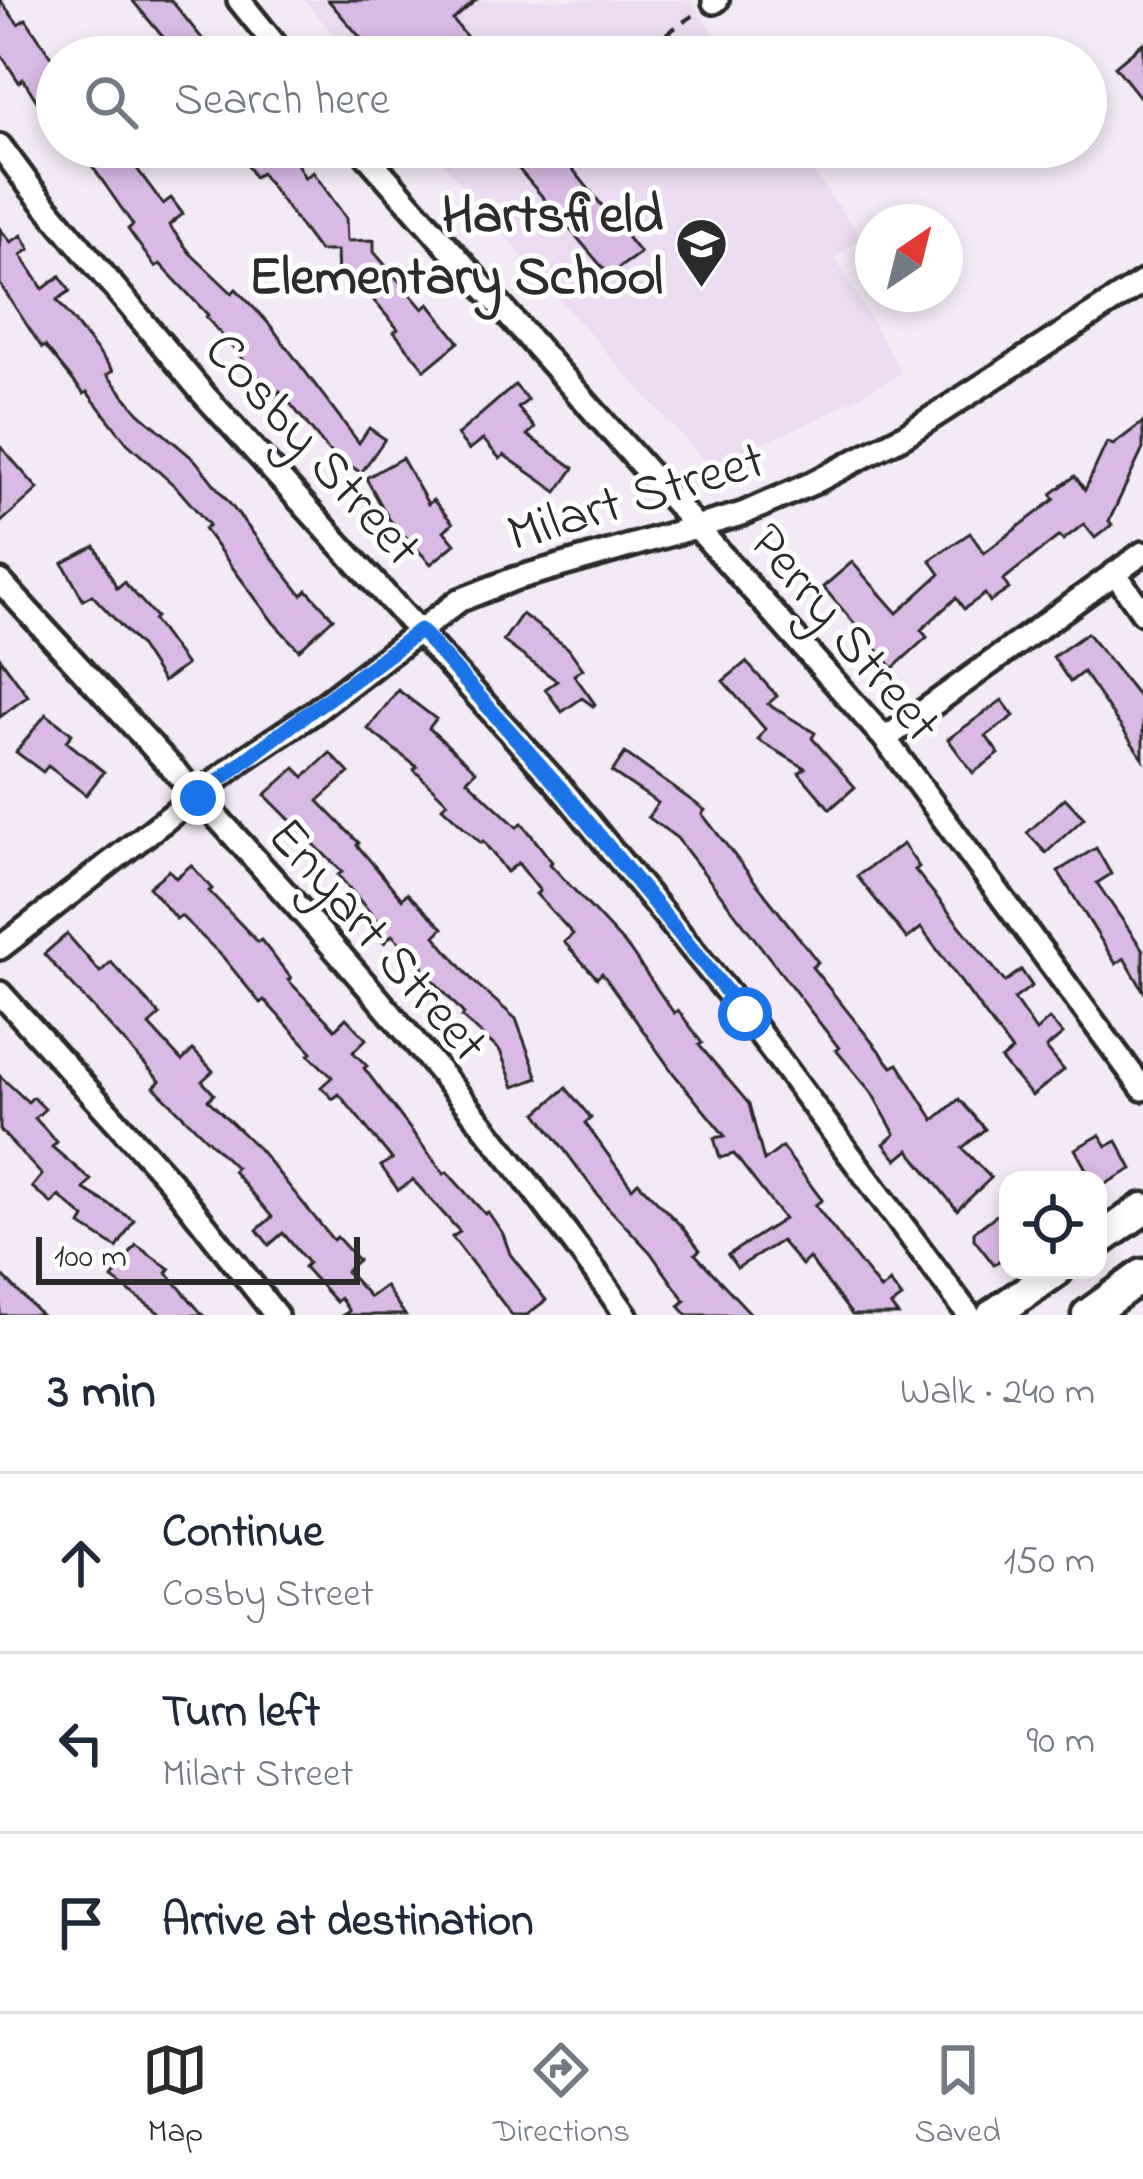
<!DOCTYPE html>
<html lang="en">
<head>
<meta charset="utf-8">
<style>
	body { margin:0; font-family:"Indie Flower",sans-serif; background:#f2f2f3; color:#1f2937 }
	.controls { position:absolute; right:36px; bottom:36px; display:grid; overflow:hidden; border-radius:24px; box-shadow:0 6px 18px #0003 }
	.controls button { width:108px; height:108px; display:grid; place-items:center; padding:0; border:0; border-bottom:3px solid #e0e1e3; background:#fff; color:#1f2937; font:60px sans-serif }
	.compass { position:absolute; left:855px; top:204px; width:108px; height:108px; border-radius:50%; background:#fff; box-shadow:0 6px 18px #0003; rotate:35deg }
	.scale { position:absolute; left:36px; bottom:30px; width:324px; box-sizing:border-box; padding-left:12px; border:6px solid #2b2b2b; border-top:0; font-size:33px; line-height:42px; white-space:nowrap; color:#2b2b2b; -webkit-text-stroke:9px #fff; paint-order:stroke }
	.stop { position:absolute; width:36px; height:36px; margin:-27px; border:9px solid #1a73e8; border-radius:50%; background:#fff }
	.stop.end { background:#1a73e8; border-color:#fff; box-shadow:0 3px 12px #0008 }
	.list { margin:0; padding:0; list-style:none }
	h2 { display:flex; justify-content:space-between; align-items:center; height:156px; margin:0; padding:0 48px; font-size:51px }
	h2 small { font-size:39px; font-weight:400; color:#747a83 }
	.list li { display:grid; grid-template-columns:78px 1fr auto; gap:36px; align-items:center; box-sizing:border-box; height:180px; padding:0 48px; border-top:3px solid #e0e1e3 }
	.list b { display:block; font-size:45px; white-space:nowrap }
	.list p { margin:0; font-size:39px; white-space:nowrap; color:#747a83 }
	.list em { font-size:39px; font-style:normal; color:#747a83 }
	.icon { flex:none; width:66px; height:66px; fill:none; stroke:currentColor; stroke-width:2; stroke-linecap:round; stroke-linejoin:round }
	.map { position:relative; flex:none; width:1143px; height:1315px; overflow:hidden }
	.search { position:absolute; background:#fff; box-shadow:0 6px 18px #0003; left:36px; right:36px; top:36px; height:132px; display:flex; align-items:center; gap:30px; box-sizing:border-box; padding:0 42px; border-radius:66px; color:#747a83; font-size:45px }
	.sheet { height:696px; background:#fff }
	nav { display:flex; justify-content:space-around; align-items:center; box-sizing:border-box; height:168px; border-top:3px solid #e0e1e3; background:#fff; font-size:33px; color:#747a83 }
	nav a { display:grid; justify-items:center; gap:6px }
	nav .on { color:#2b2b2b }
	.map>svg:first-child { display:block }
	.built { fill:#ecdbf2 }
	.building { fill:#dab9e5; stroke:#2b2b2b; stroke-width:3 }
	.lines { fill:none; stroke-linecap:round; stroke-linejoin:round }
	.minor-casing { stroke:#2b2b2b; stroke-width:30 }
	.secondary-casing { stroke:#2b2b2b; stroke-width:39 }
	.path { stroke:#2b2b2b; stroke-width:4.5; stroke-dasharray:12 9; stroke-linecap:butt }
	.minor { stroke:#fff; stroke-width:21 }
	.secondary { stroke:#fff; stroke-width:30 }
	.route { stroke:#1a73e8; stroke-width:15 }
	.labels { text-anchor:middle; stroke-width:10; stroke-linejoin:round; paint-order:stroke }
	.poi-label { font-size:54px; font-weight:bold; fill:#2b2b2b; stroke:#fff; text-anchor:end }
	.street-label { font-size:54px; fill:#2b2b2b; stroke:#fff }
</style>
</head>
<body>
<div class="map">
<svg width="1143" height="1315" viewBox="0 0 1143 1315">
	<rect width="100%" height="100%" fill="#f4eaf7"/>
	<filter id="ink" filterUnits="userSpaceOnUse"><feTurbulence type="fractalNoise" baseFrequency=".00833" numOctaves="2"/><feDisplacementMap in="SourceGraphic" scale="24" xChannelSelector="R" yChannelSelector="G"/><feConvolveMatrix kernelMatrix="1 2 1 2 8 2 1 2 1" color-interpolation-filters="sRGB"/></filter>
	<g filter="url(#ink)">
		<g class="built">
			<path d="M304 0H690L731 57H352Z"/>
			<path d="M429 147H796L861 238 835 258 902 373 816 420 709 466 578 321Z"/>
		</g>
		<g class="building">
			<path d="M0 0 18 24 26 19 57 66V133L23 79 19 82 0 53Z"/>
			<path d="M132 0H171L217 57H175L178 55Z"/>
			<path d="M328 0H476L453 20 483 57H377Z"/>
			<path d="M1143 43V101L1115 66Z"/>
			<path d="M79 147H121L163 204 171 198 183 214 169 225 190 253 232 293 236 289 270 325 359 443 369 428 385 439 361 473 328 450 280 391 275 396 206 317 208 315 160 264 155 267 128 229 133 225Z"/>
			<path d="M249 147H288L305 178 313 172 346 218 347 241 374 240V252L423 309 429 304 459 342 425 370 394 332 398 329 353 276 338 277 337 251H319L261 173 254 177 240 152Z"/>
			<path d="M500 147H555L640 253 609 275Z"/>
			<path d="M0 229 11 242 22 235 30 249 21 255 43 289 60 276 70 291 57 300 113 371 107 375 139 413 196 461 302 595 307 590 333 618 299 650 273 622 204 529 209 525 177 488 127 443 87 392 84 394 45 346 42 348 0 284Z"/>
			<path d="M515 385 528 400 518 408 535 428 527 435 574 468 557 492 504 455 500 459 483 439 469 450 457 435Z"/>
			<path d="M1143 422V449L1109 521 1112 525 1095 538 1084 524 1063 540 1059 536 1003 580 1009 589 990 602 985 594 964 609 956 598 921 630 927 637 893 668 823 587 852 562 897 613 940 574 930 560 970 533 984 553 1055 499 1051 494 1075 476 1085 490 1107 442 1113 445Z"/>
			<path d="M0 446 38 489 0 523Z"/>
			<path d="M402 458 428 504 433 500 453 523 444 531 455 544 431 564 389 519 366 478Z"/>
			<path d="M95 546 117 588 124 582 156 617 153 620 186 665 163 682 139 645 92 595 83 600 63 563Z"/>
			<path d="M522 614 568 648 583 669 574 675 595 704 593 706 582 698 562 712 545 689 557 681 503 641Z"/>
			<path d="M1087 633 1143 702V759L1083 672 1070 682 1053 657Z"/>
			<path d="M0 658 28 696 0 717Z"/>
			<path d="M746 662 777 696 768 704 815 733 812 738 855 787 830 809 799 773 805 768 758 740 765 729 723 681Z"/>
			<path d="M398 690 436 719 429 728 476 771 467 780 517 827 522 823 552 862 550 864 629 949 674 1013 678 1010 702 1043 699 1045 749 1104 764 1161 782 1147 822 1200 815 1205 881 1290 890 1282 902 1298 891 1306 898 1315H852L809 1258 802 1265 781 1241 737 1268 728 1255 784 1219 734 1154 720 1158 714 1138 725 1136 674 1074 602 973 597 978 564 942 573 934 536 894 540 891 518 863 507 872 483 841 481 843 442 807 447 802 414 770 417 767 368 729Z"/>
			<path d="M1002 700 1014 716 986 736 999 754 973 773 948 739Z"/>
			<path d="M46 714 72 734 66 741 104 772 86 795 48 766 43 772 16 752Z"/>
			<path d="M330 753 349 773 318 801 359 843 357 845 402 899 407 893 443 928 435 936 473 981 516 1019 538 1078 514 1087 500 1051 462 1017 464 1014 421 967 423 965 392 935 384 943 371 931 379 923 338 875 342 872 265 795 295 768 304 777Z"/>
			<path d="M625 753 705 810 702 814 818 962 812 967 892 1067 898 1064 934 1120 959 1099 985 1129 962 1148 991 1178 957 1210 909 1150 897 1160 884 1144 895 1134 872 1093 836 1050 839 1048 677 838 648 817 658 803 612 772Z"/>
			<path d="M1065 798 1084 818 1046 853 1027 833Z"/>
			<path d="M903 844 919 867 915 870 1005 982 1021 970 1032 986 1014 999 1036 1031 1049 1019 1063 1034 1046 1048 1064 1070 1032 1096 1001 1060 1012 1051 921 928 907 939 857 876Z"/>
			<path d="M1096 848 1111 874 1097 883 1143 950V990L1124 958 1116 964 1058 871Z"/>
			<path d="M191 865 212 889 209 891 258 942 261 940 291 978 288 980 335 1029 346 1018 366 1039 353 1052 367 1066 364 1068 444 1174 447 1172 485 1214 488 1212 503 1234 510 1254 546 1300 527 1315H512L452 1237 460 1232 413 1180 398 1190 381 1166 392 1159 339 1094 333 1099 321 1087 332 1077 309 1055 312 1052 264 1000 260 1003 223 957 181 916 176 919 149 887 169 870 176 878Z"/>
			<path d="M67 934 100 972 111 962 160 1015 149 1025 182 1061 193 1050 213 1071 202 1081 214 1094 208 1100 259 1149 333 1240 337 1237 358 1260 346 1271 370 1297 385 1286 405 1315H343L349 1311 340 1298 336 1302 304 1267 308 1263 283 1233 269 1245 257 1230 272 1217 233 1171 236 1168 154 1087 160 1081 44 954Z"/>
			<path d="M0 1076 28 1102 33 1097 45 1109 35 1118 57 1142 52 1147 91 1180 84 1189 134 1220 117 1248 81 1225 85 1218 59 1196 52 1204 32 1187 42 1175 0 1130Z"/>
			<path d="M566 1088 591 1118 585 1123 632 1188 638 1182 682 1227 700 1250 695 1254 752 1315H687L679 1306 685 1301 650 1252 603 1202 537 1113Z"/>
			<path d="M1100 1135 1107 1146 1117 1141 1132 1169 1098 1188V1180H1092L1075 1149Z"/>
			<path d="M1008 1206V1254L994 1265 974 1239V1232Z"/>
			<path d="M136 1245 170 1269 167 1273 203 1315H162L112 1279Z"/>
			<path d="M0 1273 41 1315H0Z"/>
		</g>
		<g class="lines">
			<defs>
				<g id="minor">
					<path d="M239 0 285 57"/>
					<path d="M714 2 717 0"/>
					<path d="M0 146 31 188 205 396 560 787 745 1014 969 1315"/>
					<path d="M359 147 885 739 1143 1089"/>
					<path d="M1115 573 1143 613"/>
					<path d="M0 581C217 818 442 1052 626 1315"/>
					<path d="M885 739 1143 553"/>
					<path d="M0 948 244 759 310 715 460 600 514 579 742 514 813 483 905 435 1143 282"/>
					<path d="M0 993 170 1181 276 1315"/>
				</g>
				<g id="secondary">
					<path d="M1098 1241 1143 1209"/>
					<path d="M993 1315 1057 1270"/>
					<path d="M1088 1315 1143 1275"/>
				</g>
			</defs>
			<use href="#minor" class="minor-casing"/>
			<use href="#secondary" class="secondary-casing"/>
			<path class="path" d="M666 34 698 12"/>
			<use href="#minor" class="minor"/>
			<use href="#secondary" class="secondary"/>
		</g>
	</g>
	<g class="lines" filter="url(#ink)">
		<path class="route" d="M198 798C269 738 347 687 420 630L560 788 745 1014"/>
	</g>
	<defs>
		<symbol id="school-pin" viewBox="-11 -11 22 30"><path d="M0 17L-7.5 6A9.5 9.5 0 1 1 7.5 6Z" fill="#2b2b2b" stroke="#fff"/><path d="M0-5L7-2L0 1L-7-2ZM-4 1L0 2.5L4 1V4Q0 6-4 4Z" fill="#fff"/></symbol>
	</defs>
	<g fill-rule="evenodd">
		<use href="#school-pin" x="672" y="214" width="59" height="81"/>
	</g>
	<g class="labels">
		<g class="poi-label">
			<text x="663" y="231">Hartsfield<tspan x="663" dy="62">Elementary School</tspan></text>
		</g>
		<g class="street-label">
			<text transform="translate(315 447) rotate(48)" y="19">Cosby Street</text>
			<text transform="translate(635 494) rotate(-17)" y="19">Milart Street</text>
			<text transform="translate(847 631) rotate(50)" y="19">Perry Street</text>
			<text transform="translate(380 938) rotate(49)" y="19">Enyart Street</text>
		</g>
	</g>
</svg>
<div class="controls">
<button><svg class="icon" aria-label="locate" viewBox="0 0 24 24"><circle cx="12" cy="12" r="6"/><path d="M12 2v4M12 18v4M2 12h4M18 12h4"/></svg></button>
</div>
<svg class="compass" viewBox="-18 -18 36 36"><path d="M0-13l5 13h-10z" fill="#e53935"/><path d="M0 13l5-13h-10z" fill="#747a83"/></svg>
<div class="scale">100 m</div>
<div class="stop" style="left:745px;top:1014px"></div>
<div class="stop end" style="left:198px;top:798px"></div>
<div class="search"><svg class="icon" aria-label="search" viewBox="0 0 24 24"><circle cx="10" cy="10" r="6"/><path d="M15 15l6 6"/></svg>Search here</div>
</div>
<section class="sheet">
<h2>3 min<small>Walk · 240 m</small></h2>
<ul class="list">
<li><svg class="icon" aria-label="ahead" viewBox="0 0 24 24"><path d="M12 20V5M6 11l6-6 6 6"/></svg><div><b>Continue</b><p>Cosby Street</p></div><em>150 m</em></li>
<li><svg class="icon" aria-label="left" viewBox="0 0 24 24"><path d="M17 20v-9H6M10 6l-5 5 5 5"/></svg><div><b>Turn left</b><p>Milart Street</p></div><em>90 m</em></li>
<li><svg class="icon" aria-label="arrive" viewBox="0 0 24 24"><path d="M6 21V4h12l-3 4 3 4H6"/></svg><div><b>Arrive at destination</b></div></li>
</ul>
</section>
<nav>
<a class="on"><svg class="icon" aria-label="map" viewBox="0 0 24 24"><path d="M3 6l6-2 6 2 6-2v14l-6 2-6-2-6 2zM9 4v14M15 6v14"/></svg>Map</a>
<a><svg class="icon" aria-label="directions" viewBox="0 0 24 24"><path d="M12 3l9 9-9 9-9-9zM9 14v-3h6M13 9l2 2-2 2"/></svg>Directions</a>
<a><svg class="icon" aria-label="saved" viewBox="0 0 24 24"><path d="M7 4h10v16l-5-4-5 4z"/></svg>Saved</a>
</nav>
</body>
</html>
